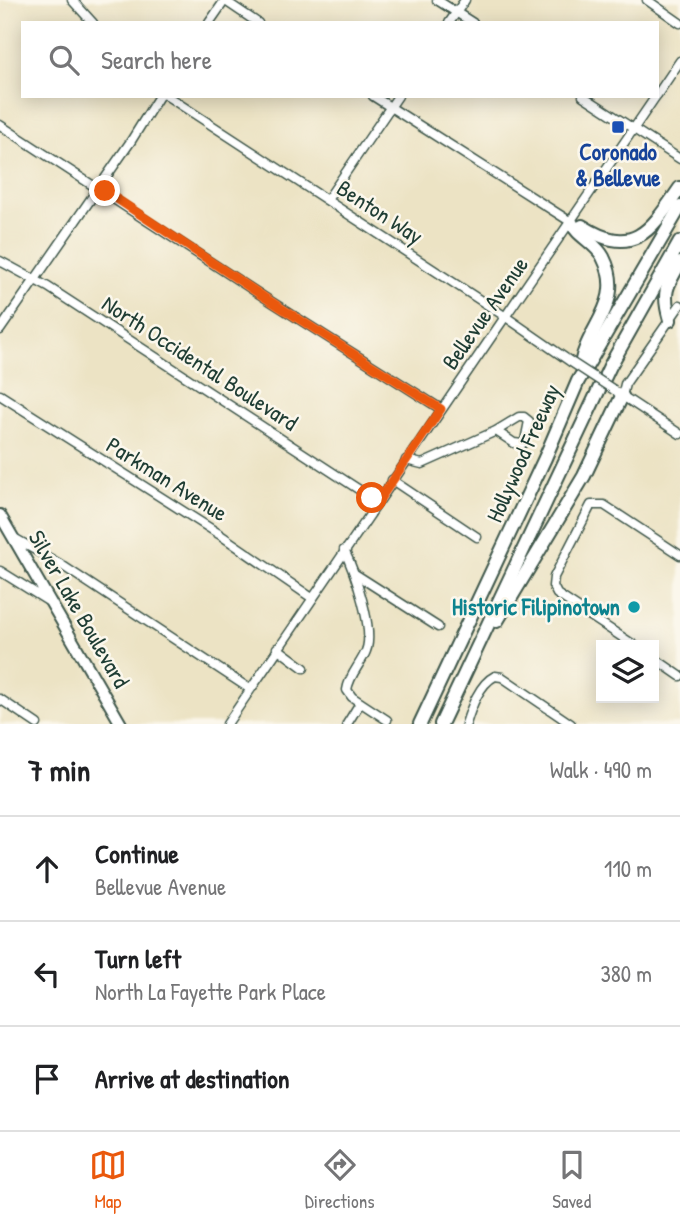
<!DOCTYPE html>
<html lang="en">
<head>
<meta charset="utf-8">
<style>
	body { margin:0; font-family:"Patrick Hand",sans-serif; background:#f2f2f2; color:#202124 }
	.controls { position:absolute; right:21px; bottom:21px; display:grid; overflow:hidden; border-radius:0px; box-shadow:0 4px 18px #0003 }
	.controls button { width:63px; height:63px; display:grid; place-items:center; padding:0; border:0; border-bottom:2px solid #e0e0e0; background:#fff; color:#202124; font:35px sans-serif }
	.stop { position:absolute; width:21px; height:21px; margin:-16px; border:5px solid #ea580c; border-radius:50%; background:#fff }
	.stop.end { background:#ea580c; border-color:#fff; box-shadow:0 2px 7px #0008 }
	.list { margin:0; padding:0; list-style:none }
	h2 { display:flex; justify-content:space-between; align-items:center; height:91px; margin:0; padding:0 28px; font-size:30px }
	h2 small { font-size:23px; font-weight:400; color:#757577 }
	.list li { display:grid; grid-template-columns:46px 1fr auto; gap:21px; align-items:center; box-sizing:border-box; height:105px; padding:0 28px; border-top:2px solid #e0e0e0 }
	.list b { display:block; font-size:26px; white-space:nowrap }
	.list p { margin:0; font-size:23px; white-space:nowrap; color:#757577 }
	.list em { font-size:23px; font-style:normal; color:#757577 }
	.icon { flex:none; width:38px; height:38px; fill:none; stroke:currentColor; stroke-width:2; stroke-linecap:round; stroke-linejoin:round }
	.map { position:relative; flex:none; width:680px; height:724px; overflow:hidden }
	.search { position:absolute; background:#fff; box-shadow:0 4px 18px #0003; left:21px; right:21px; top:21px; height:77px; display:flex; align-items:center; gap:18px; box-sizing:border-box; padding:0 24px; border-radius:0px; color:#757577; font-size:26px }
	.sheet { height:406px; background:#fff }
	nav { display:flex; justify-content:space-around; align-items:center; box-sizing:border-box; height:98px; border-top:2px solid #e0e0e0; background:#fff; font-size:19px; color:#757577 }
	nav a { display:grid; justify-items:center; gap:4px }
	nav .on { color:#ea580c }
	.map>svg:first-child { display:block }
	.lines { fill:none; stroke-linecap:round; stroke-linejoin:round }
	.minor-casing { stroke:#3e564a; stroke-width:11 }
	.major-casing { stroke:#3e564a; stroke-width:14 }
	.highway-casing { stroke:#3e564a; stroke-width:16 }
	.minor { stroke:#fff; stroke-width:8 }
	.major { stroke:#fff; stroke-width:10 }
	.highway { stroke:#fff; stroke-width:12 }
	.minor-bridge-casing { stroke:#3e564a; stroke-width:11; stroke-linecap:butt }
	.minor-bridge { stroke:#fff; stroke-width:8 }
	.route { stroke:#ea580c; stroke-width:9 }
	.transit-dot { fill:#1a4fb4; stroke:#fbf7ec; stroke-width:2.5 }
	.culture-dot { fill:#0f9aa8; stroke:#fbf7ec; stroke-width:2.5 }
	.labels { text-anchor:middle; stroke-width:5; stroke-linejoin:round; paint-order:stroke }
	.transit-label { font-size:23px; font-weight:bold; fill:#164399; stroke:#fbf7ec }
	.street-label { font-size:23px; fill:#1f3d34; stroke:#fbf7ec }
	.culture-label { font-size:23px; font-weight:bold; fill:#0d838f; stroke:#fbf7ec; text-anchor:end }
</style>
</head>
<body>
<div class="map">
<svg width="680" height="724" viewBox="0 0 680 724">
	<rect width="100%" height="100%" fill="#fbf7ec"/>
	<filter id="ink" filterUnits="userSpaceOnUse"><feTurbulence type="fractalNoise" baseFrequency=".0143" numOctaves="2"/><feDisplacementMap in="SourceGraphic" scale="14" xChannelSelector="R" yChannelSelector="G"/><feConvolveMatrix kernelMatrix="1 2 1 2 8 2 1 2 1" color-interpolation-filters="sRGB"/></filter>
	<filter id="wash" filterUnits="userSpaceOnUse"><feTurbulence type="fractalNoise" baseFrequency=".00686" numOctaves="4" result="noise"/><feDisplacementMap in="SourceGraphic" scale="28" xChannelSelector="R" yChannelSelector="G"/><feGaussianBlur stdDeviation="1.57" result="paint"/><feColorMatrix in="noise" values="0 0 0 0 0 0 0 0 0 0 0 0 0 0 0 0 0 1.4 0 .05"/><feComposite in="paint" operator="in"/></filter>
	<g filter="url(#wash)">
		<rect width="100%" height="100%" fill="#ece3c4"/>
	</g>
	<g filter="url(#ink)">
		<g class="lines">
			<defs>
				<g id="minor">
					<path d="M72 0 93 23"/>
					<path d="M224 0 258 23"/>
					<path d="M437 0 473 23"/>
					<path d="M647 0 680 23"/>
					<path d="M209 23 225 0"/>
					<path d="M449 23 465 0"/>
					<path d="M657 95 680 61"/>
					<path d="M167 96 506 317 571 362"/>
					<path d="M373 96 571 222"/>
					<path d="M583 96 680 159"/>
					<path d="M0 125 264 297 441 409"/>
					<path d="M327 200 398 96"/>
					<path d="M0 261 48 287 378 502"/>
					<path d="M0 330 131 141 159 96"/>
					<path d="M618 393 680 434"/>
					<path d="M0 395 219 534 312 598"/>
					<path d="M622 396 625 384 680 305"/>
					<path d="M406 460 422 464 496 431 519 417H524L529 421 525 441 522 444 514 443 496 431"/>
					<path d="M392 480 477 537"/>
					<path d="M14 538 60 564 250 689"/>
					<path d="M344 550C354 570 375 630 366 651 361 664 349 675 347 690L352 697 387 720"/>
					<path d="M0 571 48 601"/>
					<path d="M355 574 438 627"/>
					<path d="M634 645 557 594 553 586 554 577 591 505H604L680 555"/>
					<path d="M277 648 304 668"/>
					<path d="M654 658 680 676"/>
					<path d="M0 699 37 724"/>
					<path d="M227 724 656 96"/>
					<path d="M347 724 360 703"/>
					<path d="M466 724C471 708 479 684 495 676L502 677 571 724"/>
				</g>
				<path id="major" d="M0 515 121 724"/>
				<g id="highway">
					<path d="M571 222C577 236 596 243 603 257 626 302 588 325 581 364"/>
					<path d="M582 226C634 259 651 230 680 188"/>
					<path d="M670 320C662 293 666 286 680 263"/>
					<path d="M497 621 584 476 622 396"/>
					<path d="M420 724 545 458 578 381 680 207"/>
					<path d="M441 724 610 366 680 242"/>
				</g>
			</defs>
			<use href="#minor" class="minor-casing"/>
			<use href="#major" class="major-casing"/>
			<use href="#highway" class="highway-casing"/>
			<use href="#minor" class="minor"/>
			<use href="#major" class="major"/>
			<use href="#highway" class="highway"/>
			<defs>
				<path id="minor-bridge" d="M571 362 614 390"/>
			</defs>
			<use href="#minor-bridge" class="minor-bridge-casing"/>
			<use href="#minor-bridge" class="minor-bridge"/>
		</g>
	</g>
	<g class="lines" filter="url(#ink)">
		<path class="route" d="M105 191 264 297 441 409 378 502 372 498"/>
	</g>
	<rect class="transit-dot" x="611" y="120" width="14" height="14" rx="3.5"/>
	<circle class="culture-dot" cx="634" cy="607" r="7"/>
	<g class="labels">
		<g class="transit-label">
			<text x="618" y="160">Coronado<tspan x="618" dy="26">&amp; Bellevue</tspan></text>
		</g>
		<g class="street-label">
			<text transform="translate(380 212) rotate(33)" y="8">Benton Way</text>
			<text transform="translate(485 313) rotate(-55)" y="8">Bellevue Avenue</text>
			<text transform="translate(200 363) rotate(33)" y="8">North Occidental Boulevard</text>
			<text transform="translate(523 453) rotate(-66)" y="8">Hollywood Freeway</text>
			<text transform="translate(167 479) rotate(32)" y="8">Parkman Avenue</text>
			<text transform="translate(79 609) rotate(60)" y="8">Silver Lake Boulevard</text>
		</g>
		<g class="culture-label">
			<text x="620" y="615">Historic Filipinotown</text>
		</g>
	</g>
</svg>
<div class="controls">
<button><svg class="icon" aria-label="layers" viewBox="0 0 24 24"><path d="M12 4l9 5-9 5-9-5zM3 14l9 5 9-5"/></svg></button>
</div>
<div class="stop" style="left:372px;top:498px"></div>
<div class="stop end" style="left:105px;top:191px"></div>
<div class="search"><svg class="icon" aria-label="search" viewBox="0 0 24 24"><circle cx="10" cy="10" r="6"/><path d="M15 15l6 6"/></svg>Search here</div>
</div>
<section class="sheet">
<h2>7 min<small>Walk · 490 m</small></h2>
<ul class="list">
<li><svg class="icon" aria-label="ahead" viewBox="0 0 24 24"><path d="M12 20V5M6 11l6-6 6 6"/></svg><div><b>Continue</b><p>Bellevue Avenue</p></div><em>110 m</em></li>
<li><svg class="icon" aria-label="left" viewBox="0 0 24 24"><path d="M17 20v-9H6M10 6l-5 5 5 5"/></svg><div><b>Turn left</b><p>North La Fayette Park Place</p></div><em>380 m</em></li>
<li><svg class="icon" aria-label="arrive" viewBox="0 0 24 24"><path d="M6 21V4h12l-3 4 3 4H6"/></svg><div><b>Arrive at destination</b></div></li>
</ul>
</section>
<nav>
<a class="on"><svg class="icon" aria-label="map" viewBox="0 0 24 24"><path d="M3 6l6-2 6 2 6-2v14l-6 2-6-2-6 2zM9 4v14M15 6v14"/></svg>Map</a>
<a><svg class="icon" aria-label="directions" viewBox="0 0 24 24"><path d="M12 3l9 9-9 9-9-9zM9 14v-3h6M13 9l2 2-2 2"/></svg>Directions</a>
<a><svg class="icon" aria-label="saved" viewBox="0 0 24 24"><path d="M7 4h10v16l-5-4-5 4z"/></svg>Saved</a>
</nav>
</body>
</html>
